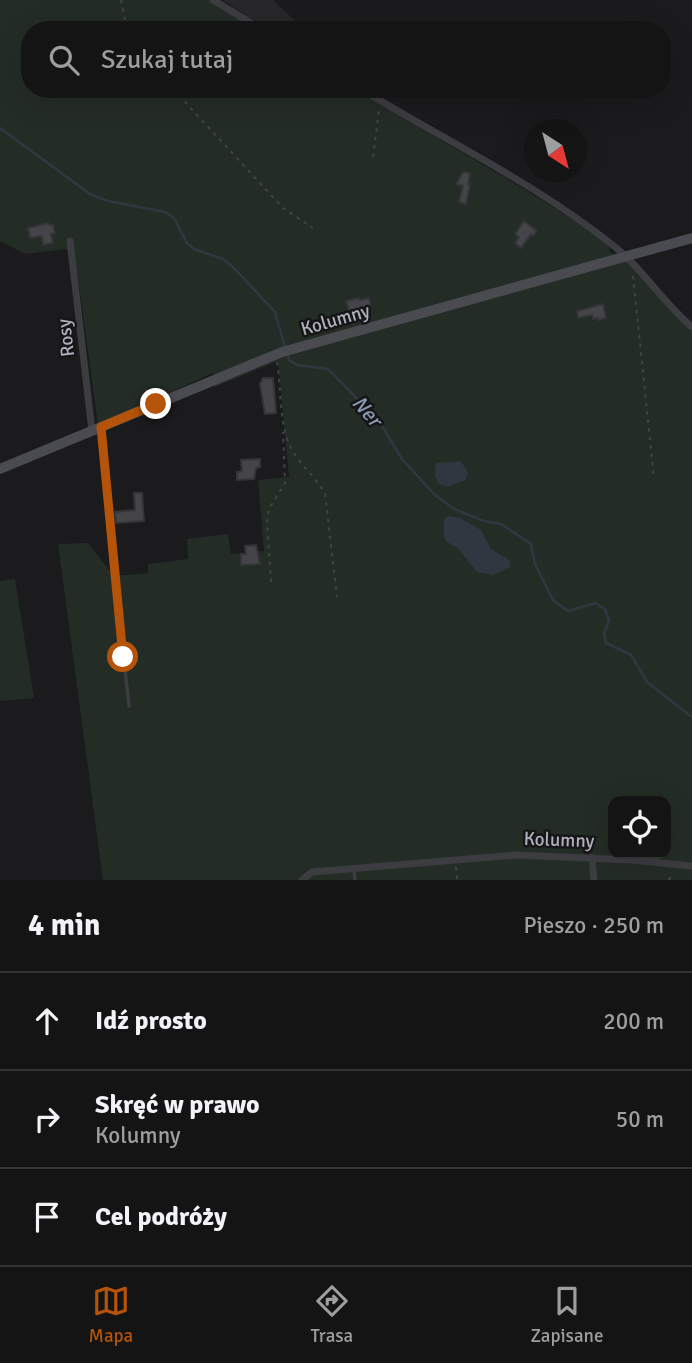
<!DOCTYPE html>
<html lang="pl">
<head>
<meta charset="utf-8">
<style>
	body { margin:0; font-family:Signika,sans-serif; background:#212122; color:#f1f3f6 }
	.controls { position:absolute; right:21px; bottom:21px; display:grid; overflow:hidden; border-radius:14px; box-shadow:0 7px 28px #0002 }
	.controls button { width:63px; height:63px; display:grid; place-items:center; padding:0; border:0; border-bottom:2px solid #333334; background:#141415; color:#f1f3f6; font:35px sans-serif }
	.compass { position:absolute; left:524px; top:119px; width:63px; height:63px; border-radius:50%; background:#141415; box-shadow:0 7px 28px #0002; rotate:144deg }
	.stop { position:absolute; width:21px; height:21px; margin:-16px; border:5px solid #b45309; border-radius:50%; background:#fff }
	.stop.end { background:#b45309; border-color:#fff; box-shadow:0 2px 7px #0008 }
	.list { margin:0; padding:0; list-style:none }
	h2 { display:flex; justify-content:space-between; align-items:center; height:91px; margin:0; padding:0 28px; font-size:30px }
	h2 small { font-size:23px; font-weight:400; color:#9d9ea0 }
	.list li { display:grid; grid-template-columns:46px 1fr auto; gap:21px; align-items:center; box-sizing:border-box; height:98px; padding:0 28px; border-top:2px solid #333334 }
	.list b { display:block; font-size:26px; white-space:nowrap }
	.list p { margin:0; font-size:23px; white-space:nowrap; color:#9d9ea0 }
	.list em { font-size:23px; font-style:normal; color:#9d9ea0 }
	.icon { flex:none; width:38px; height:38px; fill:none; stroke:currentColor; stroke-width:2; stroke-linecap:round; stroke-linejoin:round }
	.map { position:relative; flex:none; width:692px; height:880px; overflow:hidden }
	.search { position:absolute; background:#141415; box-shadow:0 7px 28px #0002; left:21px; right:21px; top:21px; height:77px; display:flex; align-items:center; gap:18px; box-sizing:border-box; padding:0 24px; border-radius:28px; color:#9d9ea0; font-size:26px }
	.sheet { height:385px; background:#141415 }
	nav { display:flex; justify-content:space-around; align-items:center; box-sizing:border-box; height:98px; border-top:2px solid #333334; background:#141415; font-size:19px; color:#9d9ea0 }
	nav a { display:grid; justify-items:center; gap:4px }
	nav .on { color:#b45309 }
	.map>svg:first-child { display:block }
	.built { fill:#272629 }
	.green { fill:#242c26; fill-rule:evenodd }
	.water { fill:#313740 }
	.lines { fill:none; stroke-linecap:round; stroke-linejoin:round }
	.stream { stroke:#313740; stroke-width:2.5 }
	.building { fill:#454549; stroke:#353438; stroke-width:2 }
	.path { stroke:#424348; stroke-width:2; stroke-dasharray:3.5 5; stroke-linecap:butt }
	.lane { stroke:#3c3c41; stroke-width:3.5 }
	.street { stroke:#3c3c41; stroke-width:7 }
	.secondary { stroke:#4a4b51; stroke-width:10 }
	.route { stroke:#b45309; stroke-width:9 }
	.labels { text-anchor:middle; stroke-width:5; stroke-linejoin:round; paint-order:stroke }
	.street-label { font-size:19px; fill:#aeb0bb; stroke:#161517 }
	.water-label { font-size:21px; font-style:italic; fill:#8899b3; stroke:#161517 }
</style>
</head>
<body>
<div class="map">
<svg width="692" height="880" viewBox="0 0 692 880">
	<rect width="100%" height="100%" fill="#1b1a1c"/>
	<path class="built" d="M222 0H273L305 30H270Z"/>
	<g class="green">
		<path d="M0 0H209L258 30H30V89H354L526 190 592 232 609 247 610 252 631 264 692 328V880H103L58 544 88 543 114 576 148 573V564L188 559 187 539 228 534 231 554 264 551 258 480 289 477 278 361 215 387 213 373 98 425 76 263 66 249 25 254 0 241ZM613 801H666V854H613Z"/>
		<path d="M15 579 34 698 0 701V581Z"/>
	</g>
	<g class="water">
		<path d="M461 461 468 473 465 480 448 487 439 484 435 476 436 463Z"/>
		<path d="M449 516 460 518 481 530 491 549 510 561V567L493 575 477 572 458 548 447 542 444 537V520Z"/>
	</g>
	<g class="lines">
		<g class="stream">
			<path d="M0 128 90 194 108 201 165 212 174 218 187 243 194 249 223 259 235 269 275 312 285 347"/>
			<path d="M287 353 289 360 297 365 328 369 379 421 402 459 434 494 454 509 484 521 501 524 531 544 535 564 553 600 568 611 595 603 605 609 609 621 604 634 606 643 631 655 648 683 692 717"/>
		</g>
	</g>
	<g class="building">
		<path d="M463 172 470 173 468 184H470L466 204 459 202 463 186 456 184Z"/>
		<path d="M524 221 537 231 533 236 531 234 521 248 515 243 519 237 515 234Z"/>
		<path d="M48 223 49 225H53L55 233 51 234 53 243 43 245 42 236 30 238 28 228Z"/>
		<path d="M359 298 360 300 369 298 371 305 350 314 346 301Z"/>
		<path d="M603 304 606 318 598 320V318L593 319 592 315 578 318 577 311Z"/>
		<path d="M263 378H273L276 413 265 414 260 384Z"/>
		<path d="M260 459V467L256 468 254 479 237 480V472L242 471 241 460Z"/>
		<path d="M134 493H142L144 521 116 523 115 512 135 510Z"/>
		<path d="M256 545 260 564 241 565V554H246L245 546Z"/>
	</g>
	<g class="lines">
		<g class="path">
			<path d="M121 0 127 30"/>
			<path d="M173 89 283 208 313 228"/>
			<path d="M373 157 379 110"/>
			<path d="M633 276 654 478"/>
			<path d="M277 362C282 391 278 424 292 450 301 466 316 477 325 494L337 597"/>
			<path d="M271 582 267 521 269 509 285 483 283 432"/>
			<path d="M456 867 457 880"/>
			<path d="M669 880 673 872"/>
		</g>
		<g class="lane">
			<path d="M111 538 129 706"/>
			<path d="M354 870 355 880"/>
		</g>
		<g class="street">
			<path d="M213 0 263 30"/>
			<path d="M361 89C444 140 533 182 610 243 641 266 662 302 692 327"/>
			<path d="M70 241 92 431"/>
			<path d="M101 427 111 536"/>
			<path d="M592 858 594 880"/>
			<path d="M302 880 312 872 517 855 631 860 692 866"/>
		</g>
		<path class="secondary" d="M0 469 282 352 692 238"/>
	</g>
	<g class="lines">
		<path class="route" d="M123 657 101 427 156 404"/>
	</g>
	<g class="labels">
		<g class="street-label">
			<text transform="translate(335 319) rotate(-16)" y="7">Kolumny</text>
			<text transform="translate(65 338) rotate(-97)" y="7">Rosy</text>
			<text transform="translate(559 839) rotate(2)" y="7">Kolumny</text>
		</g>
		<g class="water-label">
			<text transform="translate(367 411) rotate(49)" y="7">Ner</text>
		</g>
	</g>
</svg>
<div class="controls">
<button><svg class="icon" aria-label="locate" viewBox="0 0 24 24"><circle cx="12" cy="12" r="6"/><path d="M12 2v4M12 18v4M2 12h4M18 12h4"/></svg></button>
</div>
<svg class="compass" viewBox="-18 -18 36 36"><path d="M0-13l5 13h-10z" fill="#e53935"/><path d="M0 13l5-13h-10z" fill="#9d9ea0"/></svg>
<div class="stop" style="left:123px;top:657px"></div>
<div class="stop end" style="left:156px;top:404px"></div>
<div class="search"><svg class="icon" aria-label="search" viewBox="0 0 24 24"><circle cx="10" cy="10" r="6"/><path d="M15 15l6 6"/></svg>Szukaj tutaj</div>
</div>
<section class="sheet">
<h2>4 min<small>Pieszo · 250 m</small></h2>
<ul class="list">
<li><svg class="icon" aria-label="ahead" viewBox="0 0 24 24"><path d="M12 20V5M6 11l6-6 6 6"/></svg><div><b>Idź prosto</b></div><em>200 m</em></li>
<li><svg class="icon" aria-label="right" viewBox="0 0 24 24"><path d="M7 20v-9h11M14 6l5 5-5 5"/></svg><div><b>Skręć w prawo</b><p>Kolumny</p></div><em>50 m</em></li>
<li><svg class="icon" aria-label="arrive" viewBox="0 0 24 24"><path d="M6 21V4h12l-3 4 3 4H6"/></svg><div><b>Cel podróży</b></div></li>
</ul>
</section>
<nav>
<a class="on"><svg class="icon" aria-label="map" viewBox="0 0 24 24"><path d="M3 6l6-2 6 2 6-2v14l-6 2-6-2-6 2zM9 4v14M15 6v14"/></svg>Mapa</a>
<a><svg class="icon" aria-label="directions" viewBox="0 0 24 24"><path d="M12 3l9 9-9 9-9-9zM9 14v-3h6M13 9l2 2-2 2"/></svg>Trasa</a>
<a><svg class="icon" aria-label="saved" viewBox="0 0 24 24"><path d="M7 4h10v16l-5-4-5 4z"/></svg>Zapisane</a>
</nav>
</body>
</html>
